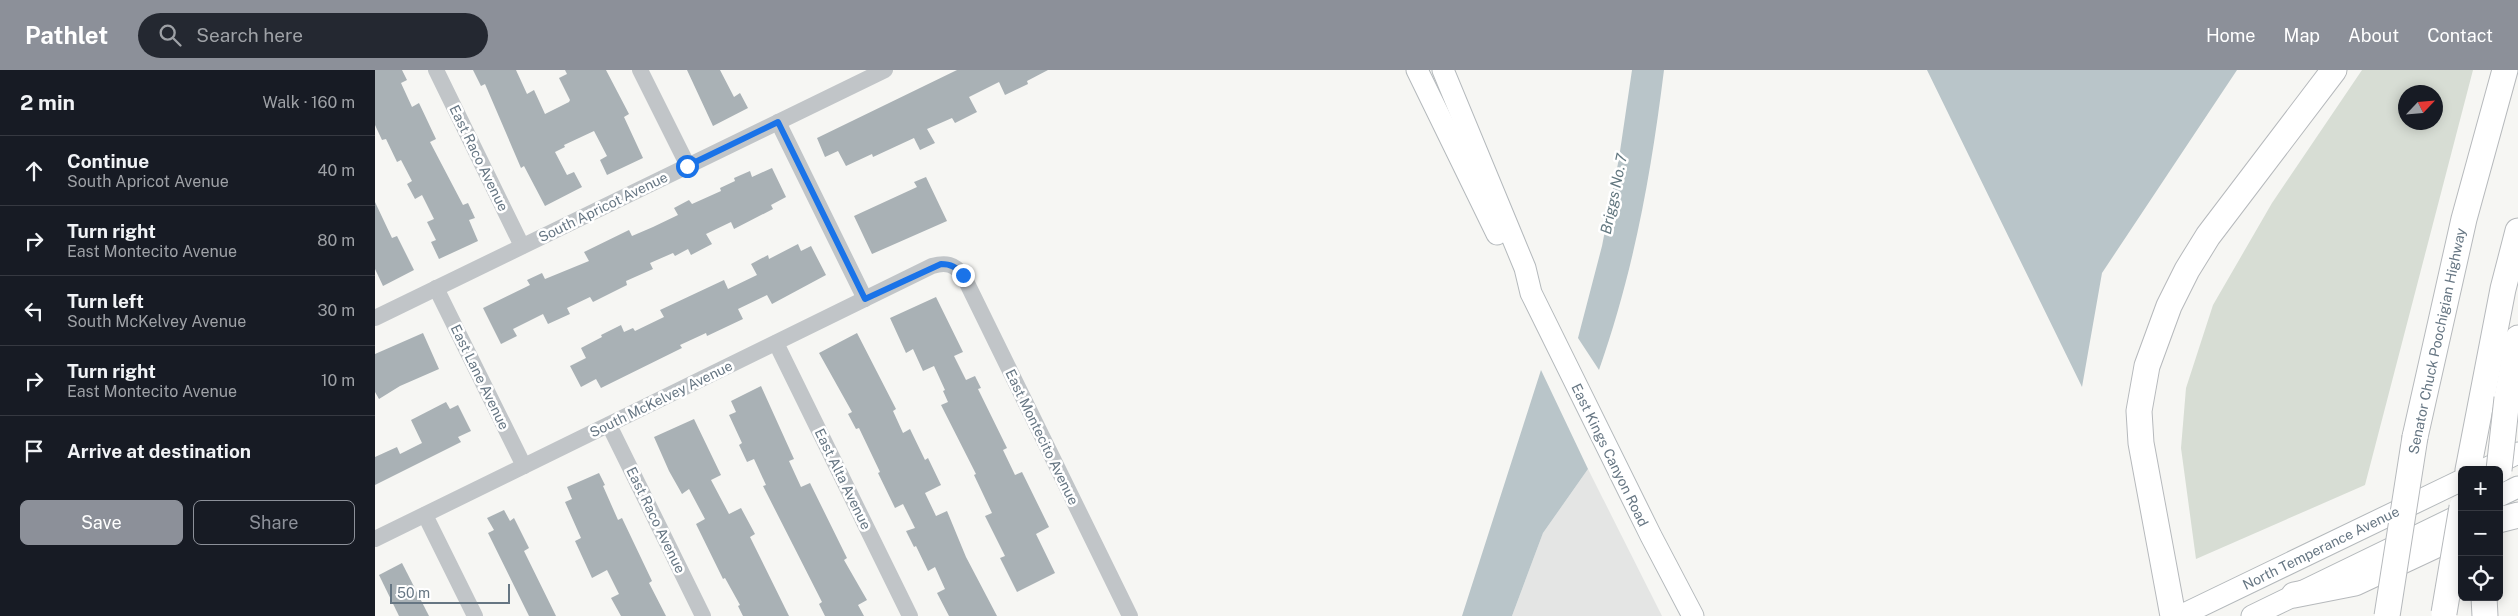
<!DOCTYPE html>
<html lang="en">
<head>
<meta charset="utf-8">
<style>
	body { margin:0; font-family:"Public Sans",sans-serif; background:#242831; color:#f1f3f6 }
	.controls { position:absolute; right:15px; bottom:15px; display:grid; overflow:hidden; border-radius:8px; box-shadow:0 2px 12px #0003 }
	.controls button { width:45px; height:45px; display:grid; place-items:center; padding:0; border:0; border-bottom:1px solid #363941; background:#171b24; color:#f1f3f6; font:25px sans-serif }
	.compass { position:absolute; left:2023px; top:15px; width:45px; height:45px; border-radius:50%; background:#171b24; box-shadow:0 2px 12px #0003; rotate:64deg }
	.scale { position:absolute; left:15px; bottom:12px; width:120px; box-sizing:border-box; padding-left:5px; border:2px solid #667683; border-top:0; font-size:14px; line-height:18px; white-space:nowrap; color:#667683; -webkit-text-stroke:4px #fff; paint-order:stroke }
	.stop { position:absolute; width:15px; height:15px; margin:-11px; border:4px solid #1a73e8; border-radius:50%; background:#fff }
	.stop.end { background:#1a73e8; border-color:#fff; box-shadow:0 1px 5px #0008 }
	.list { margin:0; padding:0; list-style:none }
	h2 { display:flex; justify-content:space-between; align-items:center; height:65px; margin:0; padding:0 20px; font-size:21px }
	h2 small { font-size:16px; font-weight:400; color:#9ea1a6 }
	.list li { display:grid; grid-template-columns:32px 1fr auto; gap:15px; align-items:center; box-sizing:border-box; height:70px; padding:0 20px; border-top:1px solid #363941 }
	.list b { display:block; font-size:19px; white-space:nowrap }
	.list p { margin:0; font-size:16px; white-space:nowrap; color:#9ea1a6 }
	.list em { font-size:16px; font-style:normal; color:#9ea1a6 }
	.actions { display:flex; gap:10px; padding:15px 20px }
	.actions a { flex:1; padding:11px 0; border:1px solid #8c9099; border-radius:8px; text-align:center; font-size:18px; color:#8c9099 }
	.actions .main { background:#8c9099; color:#fff }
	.icon { flex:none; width:28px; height:28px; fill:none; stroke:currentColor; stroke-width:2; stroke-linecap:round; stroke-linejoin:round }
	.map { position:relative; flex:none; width:2143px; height:546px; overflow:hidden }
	header { display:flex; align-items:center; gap:30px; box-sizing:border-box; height:70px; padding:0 25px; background:#8c9099; color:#fff }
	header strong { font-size:24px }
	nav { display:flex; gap:28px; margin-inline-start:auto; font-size:18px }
	.search { width:350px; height:45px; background:#242831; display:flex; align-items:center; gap:12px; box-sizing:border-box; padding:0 18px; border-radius:28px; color:#9ea1a6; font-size:19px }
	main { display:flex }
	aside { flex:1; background:#171b24 }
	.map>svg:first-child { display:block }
	.built { fill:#e4e5e4 }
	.green { fill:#d7ddd4; fill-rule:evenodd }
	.water { fill:#b9c5c9 }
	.building { fill:#a9b1b5 }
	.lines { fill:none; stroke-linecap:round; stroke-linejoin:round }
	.major-casing { stroke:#b4b9bc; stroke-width:23 }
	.highway-casing { stroke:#b6b9bc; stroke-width:27 }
	.minor { stroke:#c1c5c8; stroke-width:16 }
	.major { stroke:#fff; stroke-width:21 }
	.highway { stroke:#fff; stroke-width:25 }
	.highway-bridge-casing { stroke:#b6b9bc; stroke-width:27; stroke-linecap:butt }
	.highway-bridge { stroke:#fff; stroke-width:25 }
	.route { stroke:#1a73e8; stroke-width:6 }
	.labels { text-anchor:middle; stroke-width:5; stroke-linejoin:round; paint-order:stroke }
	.street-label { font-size:14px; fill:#667683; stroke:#fff }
	.water-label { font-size:15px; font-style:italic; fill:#62777f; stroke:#fff }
</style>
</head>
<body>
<header>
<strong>Pathlet</strong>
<div class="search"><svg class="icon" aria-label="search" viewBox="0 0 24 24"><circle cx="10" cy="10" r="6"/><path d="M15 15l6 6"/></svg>Search here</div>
<nav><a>Home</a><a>Map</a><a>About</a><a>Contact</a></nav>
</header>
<main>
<aside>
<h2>2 min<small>Walk · 160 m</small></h2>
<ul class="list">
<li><svg class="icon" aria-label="ahead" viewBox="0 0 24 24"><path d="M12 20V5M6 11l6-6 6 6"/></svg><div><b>Continue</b><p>South Apricot Avenue</p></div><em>40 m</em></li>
<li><svg class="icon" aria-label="right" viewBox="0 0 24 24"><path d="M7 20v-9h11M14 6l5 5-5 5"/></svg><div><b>Turn right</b><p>East Montecito Avenue</p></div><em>80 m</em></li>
<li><svg class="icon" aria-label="left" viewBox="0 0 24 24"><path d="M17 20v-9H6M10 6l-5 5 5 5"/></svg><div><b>Turn left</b><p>South McKelvey Avenue</p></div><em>30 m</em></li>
<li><svg class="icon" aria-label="right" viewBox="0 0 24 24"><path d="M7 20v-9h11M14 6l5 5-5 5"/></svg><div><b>Turn right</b><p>East Montecito Avenue</p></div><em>10 m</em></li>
<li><svg class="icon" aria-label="arrive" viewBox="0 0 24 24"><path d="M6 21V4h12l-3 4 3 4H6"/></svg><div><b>Arrive at destination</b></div></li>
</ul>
<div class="actions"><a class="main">Save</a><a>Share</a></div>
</aside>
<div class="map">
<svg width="2143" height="546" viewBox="0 0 2143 546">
	<rect width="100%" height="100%" fill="#f6f6f3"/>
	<path class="built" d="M1213 399 1287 546H1137L1168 463Z"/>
	<path class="green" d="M1987 0H2098L1990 415 1821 489 1806 378 1811 318 1838 235 1897 133ZM2030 22H2060V52H2030Z"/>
	<g class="water">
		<path d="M1257 0H1289C1276 105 1259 200 1224 300L1203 268 1227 176 1244 88Z"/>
		<path d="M1552 0H1862L1727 203 1707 317Z"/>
		<path d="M1166 300 1213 399 1168 463 1137 546H1087Z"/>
	</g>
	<g class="building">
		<path d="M0 0H27L32 10 26 13 37 37 44 33 61 69 55 72 88 135 93 133 100 148 94 150 103 171 64 189 56 172 61 170 52 152 59 149 47 125 40 129 32 114 37 111 26 90 22 92 11 69 7 70 0 55Z"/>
		<path d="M98 0H141L152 24 159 20 170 44 194 32 195 30 184 8 192 4 190 0H231L254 44 249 47 268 88 232 105 225 90 232 86 219 61 189 75 190 77 180 82 192 105 199 102 207 117 170 136 149 96 146 98 110 14 106 16Z"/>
		<path d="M312 0H345L359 27 365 23 373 38 338 56Z"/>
		<path d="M582 0H673L652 11 653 14 630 25 624 12 594 27 602 42 580 53 577 48 552 59 560 73 545 80 539 68 498 87 497 84 471 96 463 81 450 87 442 68Z"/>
		<path d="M397 98 411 127 396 135 398 139 359 159 356 152 331 164 337 174 316 185 313 179 300 186 298 183 275 193 278 199 251 211 252 215 218 232 215 227 192 238 195 244 173 254 168 244 138 259 142 266 126 274 108 238 155 215 152 210 167 203 170 209 214 191 209 182 254 160 257 166 278 157 303 145 299 138 314 130 317 134 346 121 345 118 360 111 359 108 375 101 377 107Z"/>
		<path d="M551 107 572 151 497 184 479 146 542 117 539 112Z"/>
		<path d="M0 132 17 168 22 166 39 200 8 216 0 199Z"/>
		<path d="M423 174 426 181 436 176 451 205 397 234 392 225 363 239 368 249 332 266 331 263 305 275 307 278 226 318 221 309 206 317 195 296 211 288 206 278 227 267 226 265 246 255 249 262 258 258 260 261 289 247 285 240 349 210 353 219 382 205 376 194 393 185 394 189Z"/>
		<path d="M561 227 588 282 579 286 591 310 600 306 606 318 603 319 632 378 628 380 640 405 647 402 674 457 661 464 680 503 642 522 625 488 630 486 610 446 617 443 599 405 601 404 566 335 573 332 568 321 570 320 559 296 548 301 538 279 531 283 515 248Z"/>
		<path d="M48 263 64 299 25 316 4 329 0 322V284Z"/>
		<path d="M482 263 521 339 518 341 528 363 535 359 550 390 553 388 566 415 550 423 561 446 572 441 591 487 622 546H574L562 523 570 519 560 497 553 501 541 476 539 477 531 461 540 458 528 434 520 438 503 403 505 402 484 358 481 359 473 344 477 342 444 283Z"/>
		<path d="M386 316 419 389 414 391 426 417 435 413 472 488 469 490 492 530 483 535 489 546H450L444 534 447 532 388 416 391 415 379 389 372 392 364 375 367 373 354 345 361 342 356 331Z"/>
		<path d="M71 332 75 339 83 335 96 361 83 367 86 372 0 415V387L22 377 25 384 47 373 36 350Z"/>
		<path d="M319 349 346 405 336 410 354 444 366 438 380 464 375 467 414 546H368L363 536 365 535 350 508 348 509 321 454 330 449 314 419 307 424 294 401 279 367Z"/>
		<path d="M224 403 230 415 228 416 243 450 247 448 277 511 274 513 291 546H246L236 528 244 524 232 500 217 508 200 471 206 468 190 432 197 429 192 417Z"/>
		<path d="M129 440 135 451 139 448 154 478 149 481 181 546H154L113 463 119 460 112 448Z"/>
		<path d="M27 493 54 546H24L4 505Z"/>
	</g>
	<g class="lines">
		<defs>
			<g id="major">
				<path d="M1042 0 1122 164"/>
				<path d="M1068 0 1150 198 1156 223 1276 466 1318 546"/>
				<path d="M2108 400 2143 383"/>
				<path d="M2124 426 2143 417"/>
				<path d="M1805 546 2087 410"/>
				<path d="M1877 546 2087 444"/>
			</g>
			<g id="highway">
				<path d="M2132 328 2143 268"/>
				<path d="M2040 367 2089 149 2130 0"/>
				<path d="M2093 400 2128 219 2143 161"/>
				<path d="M2124 450 2143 445"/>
				<path d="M1919 525 1980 513 2087 463"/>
				<path d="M2109 527 2110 546"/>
				<path d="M1798 546 1766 373 1764 341 1772 296 1794 236 1812 200 1833 166 1959 0"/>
			</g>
		</defs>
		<use href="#major" class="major-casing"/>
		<use href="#highway" class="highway-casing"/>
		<g class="minor">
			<path d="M61 0 147 176"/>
			<path d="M265 0 313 96"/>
			<path d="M403 52 490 229"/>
			<path d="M61 218 149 396"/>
			<path d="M0 248 510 0"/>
			<path d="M401 273 535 546"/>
			<path d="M234 355 328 546"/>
			<path d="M50 445 100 546"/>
			<path d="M0 469 557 196C571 192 579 194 588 205L755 546"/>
		</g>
		<use href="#major" class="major"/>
		<use href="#highway" class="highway"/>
		<defs>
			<g id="highway-bridge">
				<path d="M2124 400 2132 328"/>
				<path d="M2069 543 2087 437"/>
				<path d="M2012 546 2040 367"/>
			</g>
		</defs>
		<use href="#highway-bridge" class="highway-bridge-casing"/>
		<use href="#highway-bridge" class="highway-bridge"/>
	</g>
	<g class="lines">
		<path class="route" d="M312 96 403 52 490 229 566 194C576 194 581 197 588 205"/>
	</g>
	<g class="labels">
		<g class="street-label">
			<text transform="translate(104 88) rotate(64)" y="5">East Raco Avenue</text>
			<text transform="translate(228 137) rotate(-26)" y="5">South Apricot Avenue</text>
			<text transform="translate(2062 271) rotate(-78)" y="5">Senator Chuck Poochigian Highway</text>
			<text transform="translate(105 307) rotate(64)" y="5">East Lane Avenue</text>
			<text transform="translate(286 329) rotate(-26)" y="5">South McKelvey Avenue</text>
			<text transform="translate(667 367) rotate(64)" y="5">East Montecito Avenue</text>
			<text transform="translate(1235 385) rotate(64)" y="5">East Kings Canyon Road</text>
			<text transform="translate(468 409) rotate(64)" y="5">East Alta Avenue</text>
			<text transform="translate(281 450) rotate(64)" y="5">East Raco Avenue</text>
			<text transform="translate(1946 478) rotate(-26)" y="5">North Temperance Avenue</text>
		</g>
		<g class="water-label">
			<text transform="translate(1239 124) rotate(-78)" y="5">Briggs No. 7</text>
		</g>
	</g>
</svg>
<div class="controls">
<button>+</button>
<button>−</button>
<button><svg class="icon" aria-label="locate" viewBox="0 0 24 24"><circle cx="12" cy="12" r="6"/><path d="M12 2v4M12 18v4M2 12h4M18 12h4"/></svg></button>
</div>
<svg class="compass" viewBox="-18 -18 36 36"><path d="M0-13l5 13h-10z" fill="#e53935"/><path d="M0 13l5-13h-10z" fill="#9ea1a6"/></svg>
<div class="scale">50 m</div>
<div class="stop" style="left:312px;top:96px"></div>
<div class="stop end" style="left:588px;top:205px"></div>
</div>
</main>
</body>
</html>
